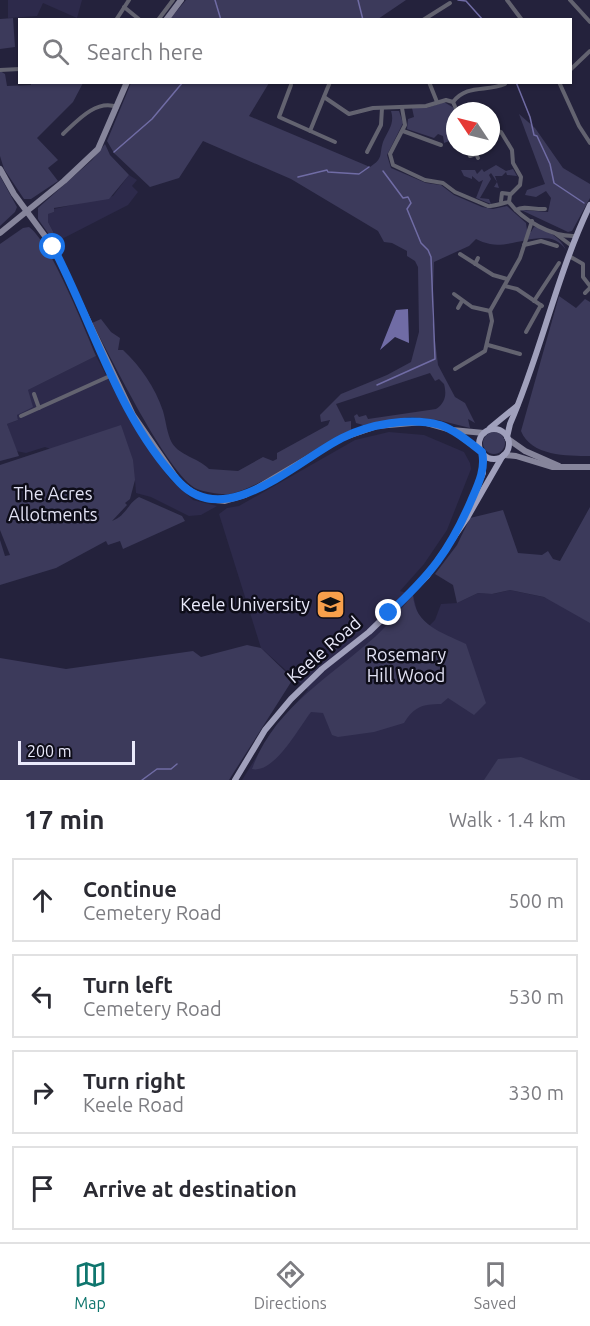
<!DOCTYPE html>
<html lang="en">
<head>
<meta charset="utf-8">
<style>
	body { margin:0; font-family:Ubuntu,sans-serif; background:#f2f2f3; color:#2b2b33 }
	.compass { position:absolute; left:446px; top:102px; width:54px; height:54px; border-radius:50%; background:#fff; box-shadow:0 2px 4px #0004; rotate:305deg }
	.scale { position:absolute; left:18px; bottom:15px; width:117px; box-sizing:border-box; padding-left:6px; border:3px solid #eaeafb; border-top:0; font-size:16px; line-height:21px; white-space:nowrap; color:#eaeafb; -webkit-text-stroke:4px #0e0d19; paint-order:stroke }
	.stop { position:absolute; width:18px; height:18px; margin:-14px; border:4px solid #1a73e8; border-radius:50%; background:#fff }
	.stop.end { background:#1a73e8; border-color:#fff; box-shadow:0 2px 6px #0008 }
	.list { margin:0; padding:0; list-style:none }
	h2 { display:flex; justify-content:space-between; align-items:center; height:78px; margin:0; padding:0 24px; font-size:26px }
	h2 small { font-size:20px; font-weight:400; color:#7c7c81 }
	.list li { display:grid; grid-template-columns:39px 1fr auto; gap:18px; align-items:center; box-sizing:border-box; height:84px; margin:0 12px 12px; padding:0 12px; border:2px solid #e1e1e2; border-radius:0px }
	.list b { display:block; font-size:22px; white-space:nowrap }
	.list p { margin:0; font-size:20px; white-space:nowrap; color:#7c7c81 }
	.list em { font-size:20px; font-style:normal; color:#7c7c81 }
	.icon { flex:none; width:33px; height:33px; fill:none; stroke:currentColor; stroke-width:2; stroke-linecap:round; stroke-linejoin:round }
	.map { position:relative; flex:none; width:590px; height:780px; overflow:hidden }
	.search { position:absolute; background:#fff; box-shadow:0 2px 4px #0004; left:18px; right:18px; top:18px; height:66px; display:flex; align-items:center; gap:15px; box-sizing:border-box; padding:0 21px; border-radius:0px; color:#7c7c81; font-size:22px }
	.sheet { height:462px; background:#fff }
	nav { display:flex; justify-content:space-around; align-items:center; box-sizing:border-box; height:84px; border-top:2px solid #e1e1e2; background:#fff; font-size:16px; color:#7c7c81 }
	nav a { display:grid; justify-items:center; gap:3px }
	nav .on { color:#0f766e }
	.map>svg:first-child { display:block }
	.built { fill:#2d2a4b }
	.green { fill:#3c3a5b }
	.water { fill:#706ca5 }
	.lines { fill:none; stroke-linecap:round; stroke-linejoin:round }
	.stream { stroke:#706ca5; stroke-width:1.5 }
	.street { stroke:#636370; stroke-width:4 }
	.secondary { stroke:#86859b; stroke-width:6 }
	.primary { stroke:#a0a0bc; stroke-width:6 }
	.route { stroke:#1a73e8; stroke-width:8 }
	.labels { text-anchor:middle; stroke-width:5; stroke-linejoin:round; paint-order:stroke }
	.park-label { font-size:18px; fill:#e1e1f3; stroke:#0e0d19 }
	.poi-label { font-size:18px; fill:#eaeafb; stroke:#0e0d19; text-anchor:end }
	.street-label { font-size:18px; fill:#eaeafb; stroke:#0e0d19 }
</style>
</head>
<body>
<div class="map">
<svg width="590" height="780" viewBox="0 0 590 780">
	<rect width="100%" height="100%" fill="#24223c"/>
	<g class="built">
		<path d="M8 0H82L77 18 43 3 37 16 8 18Z"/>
		<path d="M129 175 137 180 132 186 138 192 128 205 58 241 48 222 47 214 54 212V209L113 196Z"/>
		<path d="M96 356 130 421 169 478 193 500 217 506 201 515 189 516 151 497 136 493 135 480 45 447 26 453 16 451 7 424 18 420 17 415 21 412 28 390Z"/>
		<path d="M389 432 424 435 464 452 470 463 471 469 447 530 424 564 400 591 413 595 418 615 429 626 435 620 441 604 457 603 478 593 493 594 510 590 590 607V780H242L277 724 308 690 261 648 219 514 227 508 239 506 355 440Z"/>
	</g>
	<g class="green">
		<path d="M186 0H406L378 19H170Z"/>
		<path d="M13 18 15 47 0 49V19Z"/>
		<path d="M0 71 5 74 7 86 31 85V83H83L73 102 37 138 58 160 48 168 58 181 31 199H24L4 169 0 156Z"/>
		<path d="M131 83H269L249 116 370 167C384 158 379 154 383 142 388 130 395 124 391 111H399L403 123 387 155 391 168 426 183 441 185 454 195 482 207 493 209 507 206 526 223 527 230 531 232 534 227C546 228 562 239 566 250 549 224 515 249 490 244 485 243 480 241 476 239L469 246 434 262 432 316 438 365 455 397 465 403 475 423 468 419 470 428 438 420 411 417 363 425 356 423 354 416 357 414 359 417 366 415 368 419 436 409C445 403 447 395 444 384L439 379 435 381 430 373 336 404 345 422 351 421V430C322 446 258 489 229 494 221 495 205 492 197 489 168 476 110 355 92 323L101 319 111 332 120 338 118 350H123C141 367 155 387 163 411 166 421 167 434 172 443 180 456 197 457 209 469L238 471 263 457 273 461 277 459V453L328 425 330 420 321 422 320 415 341 394 387 375 411 362 419 332 418 267 415 261 407 256V251L392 243 384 242 378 231 291 179 203 141 179 178 150 187 114 153 107 141Z"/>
		<path d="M444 102 454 108 455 139 444 143 443 136 438 134 434 138 407 129 408 119 414 117 412 108H427Z"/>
		<path d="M519 114 535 128 563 168 590 184V198L572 231 568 232 521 210 548 212 551 198 546 191 536 197 525 195 527 190 545 184Z"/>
		<path d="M105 144 110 155 129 175 109 199 54 208V212L48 214V222L58 241 55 243 38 219V208L92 160Z"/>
		<path d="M496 165 506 171 513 169 517 176 507 175 506 172 502 176H495L499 188 494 187 497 182 491 173 489 175 491 179 480 198 489 199 491 204 476 198 483 180 479 182 472 176V179L464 176 461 170H475L477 174 482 169 484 172Z"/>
		<path d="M0 176 17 207 15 212 0 226Z"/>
		<path d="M29 227C51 243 84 328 96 356L28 390 33 407 17 415 18 420 7 424 19 456 0 461V244L23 228Z"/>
		<path d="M559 296 576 308 585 299 590 302V456C567 456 531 456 521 431Z"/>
		<path d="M121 425 133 460 135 480 130 499 125 503 127 505 112 521C126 516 128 503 139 497L182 516 185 521 123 549 120 541 108 545 106 541 56 568 0 585V540L5 556 10 555 0 530V465Z"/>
		<circle cx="494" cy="443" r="11"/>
		<path d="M590 507V623L544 597 510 590 492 594 478 593 457 603 453 585 435 574 457 545 470 518 503 510 518 553 542 555 548 551 553 559 560 561Z"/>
		<path d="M413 595C415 625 441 632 466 644L486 703 474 715 448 698 441 704C422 704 414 707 404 723L374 732 338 737 332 735 323 713 311 712C298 729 274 774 252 769 274 708 330 677 376 636 390 623 401 609 413 595Z"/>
		<path d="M247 645 261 648 293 679 229 780H0V658L66 669 193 651 201 657Z"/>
		<path d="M521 757 581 780H484L498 759Z"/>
	</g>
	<path class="water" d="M408 309 409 343 395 337 380 350 396 310Z"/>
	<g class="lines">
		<g class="stream">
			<path d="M215 0 221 20"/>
			<path d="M358 0 363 20"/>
			<path d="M458 0 466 1 483 20"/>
			<path d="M516 82 530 117 534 135 537 136 550 164 554 183 584 203"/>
			<path d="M114 152 152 119 183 82"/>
			<path d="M298 177 327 170 328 172 359 174 369 167"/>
			<path d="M377 385 435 359 431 257 428 250 421 243 407 209 411 203 408 197 403 198 383 171"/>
			<path d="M142 780 157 769H171L177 764"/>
		</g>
		<g class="street">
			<path d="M507 0 522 20"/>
			<path d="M570 0 590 22"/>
			<path d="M124 7 140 20"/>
			<path d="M116 20 129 0"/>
			<path d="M158 20 173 0"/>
			<path d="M423 20 450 3"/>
			<path d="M0 70 20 69"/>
			<path d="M570 70 590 51"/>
			<path d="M429 82 437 102"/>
			<path d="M559 82 579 126 590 143"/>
			<path d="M291 85 279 117 335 142"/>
			<path d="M324 97 349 114 373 108 426 106 446 100 453 102 457 111"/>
			<path d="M453 102C467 84 486 92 505 84"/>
			<path d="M402 108 405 125 390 154 393 165 425 180 443 183 455 192 488 206C490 207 507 202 509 202"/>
			<path d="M491 128 501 132 512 150 513 163 521 177 520 185 510 195 509 202"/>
			<path d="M310 131 330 82"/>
			<path d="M403 131 441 145"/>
			<path d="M63 134C77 121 96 99 117 107"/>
			<path d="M473 147 478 158"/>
			<path d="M367 152 381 125 382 108"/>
			<path d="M470 156 476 154"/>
			<path d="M501 201 502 193 510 194"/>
			<path d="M509 202C522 220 552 237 575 236"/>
			<path d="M516 210C524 205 535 210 545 209"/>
			<path d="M556 234 572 246"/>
			<path d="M524 245 541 241 557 246"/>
			<path d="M460 254 493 275 507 279"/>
			<path d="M569 256 583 264V277L590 286"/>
			<path d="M475 264 478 258"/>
			<path d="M505 286 517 289 542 306"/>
			<path d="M585 293 590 288"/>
			<path d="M454 294 472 307 490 311"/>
			<path d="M534 301 559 263"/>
			<path d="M458 308 462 301"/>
			<path d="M490 311 520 258 532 221"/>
			<path d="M526 332 541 305"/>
			<path d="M488 345 520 354"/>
			<path d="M455 369 485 351 492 321 490 311"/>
			<path d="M34 394 39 408"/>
			<path d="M21 416 112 375"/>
		</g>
		<g class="secondary">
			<path d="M166 20 181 0"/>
			<path d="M0 169 14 194 53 247 133 415 179 482 192 492 207 499 225 501 245 495 342 438 377 426 423 422 452 430 484 433"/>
			<path d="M0 233 64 181 98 149 127 82"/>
			<path d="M452 430 482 452"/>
			<path d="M508 439 525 451 559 466"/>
			<path d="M504 455 516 456 552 467H590"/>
		</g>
		<g class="primary">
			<path d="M490 428 517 406"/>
			<circle cx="494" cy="444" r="15"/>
			<path d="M507 437 510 424C541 353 556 276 590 205"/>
			<path d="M466 513 483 473V453"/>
			<path d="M235 780 265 730 291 699 322 669 369 632 427 576 467 518 502 457"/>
		</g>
	</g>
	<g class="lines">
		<path class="route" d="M53 247C94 325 118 418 180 483 226 531 298 460 342 438 370 424 409 417 440 425 455 430 469 442 482 452 486 469 478 485 471 501 449 552 430 575 389 613"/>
	</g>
	<defs>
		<symbol id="university-square" viewBox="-11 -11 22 22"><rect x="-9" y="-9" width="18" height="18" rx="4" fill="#f8a04b" stroke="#0e0d19"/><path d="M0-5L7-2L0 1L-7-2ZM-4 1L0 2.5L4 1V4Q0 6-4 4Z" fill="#111"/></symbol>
	</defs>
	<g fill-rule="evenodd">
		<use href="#university-square" x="314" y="588" width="33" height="33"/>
	</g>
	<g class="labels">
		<g class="park-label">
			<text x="53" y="500">The Acres<tspan x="53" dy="21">Allotments</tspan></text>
			<text x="406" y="661">Rosemary<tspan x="406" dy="21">Hill Wood</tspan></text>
		</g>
		<g class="poi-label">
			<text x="310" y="611">Keele University</text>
		</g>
		<g class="street-label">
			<text transform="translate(324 650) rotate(-41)" y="6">Keele Road</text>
		</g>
	</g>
</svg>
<svg class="compass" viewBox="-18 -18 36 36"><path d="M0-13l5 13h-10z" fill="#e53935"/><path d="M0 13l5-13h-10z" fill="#7c7c81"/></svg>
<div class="scale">200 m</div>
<div class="stop" style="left:53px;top:247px"></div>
<div class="stop end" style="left:389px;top:613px"></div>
<div class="search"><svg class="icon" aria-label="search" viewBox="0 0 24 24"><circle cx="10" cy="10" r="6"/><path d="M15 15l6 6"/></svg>Search here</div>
</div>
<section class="sheet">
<h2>17 min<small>Walk · 1.4 km</small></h2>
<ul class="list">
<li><svg class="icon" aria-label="ahead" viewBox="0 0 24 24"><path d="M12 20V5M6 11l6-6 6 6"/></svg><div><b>Continue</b><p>Cemetery Road</p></div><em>500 m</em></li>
<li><svg class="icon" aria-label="left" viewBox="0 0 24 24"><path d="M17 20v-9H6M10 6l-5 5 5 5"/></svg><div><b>Turn left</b><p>Cemetery Road</p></div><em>530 m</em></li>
<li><svg class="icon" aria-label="right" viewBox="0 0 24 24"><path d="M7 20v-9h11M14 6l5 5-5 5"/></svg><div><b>Turn right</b><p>Keele Road</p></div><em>330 m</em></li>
<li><svg class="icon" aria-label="arrive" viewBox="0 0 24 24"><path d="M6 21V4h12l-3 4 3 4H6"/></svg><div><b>Arrive at destination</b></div></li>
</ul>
</section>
<nav>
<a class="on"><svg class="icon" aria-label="map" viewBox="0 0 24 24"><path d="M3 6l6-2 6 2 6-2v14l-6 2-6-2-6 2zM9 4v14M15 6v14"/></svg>Map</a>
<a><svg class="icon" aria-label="directions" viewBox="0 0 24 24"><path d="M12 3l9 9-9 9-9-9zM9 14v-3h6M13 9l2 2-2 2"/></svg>Directions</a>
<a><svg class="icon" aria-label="saved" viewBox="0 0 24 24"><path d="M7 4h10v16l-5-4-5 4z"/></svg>Saved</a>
</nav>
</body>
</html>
